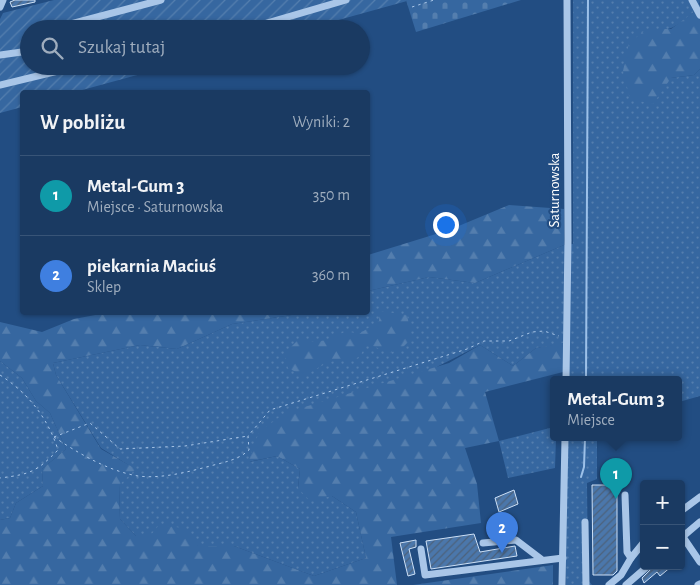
<!DOCTYPE html>
<html lang="pl">
<head>
<meta charset="utf-8">
<style>
	body { margin:0; font-family:"Alegreya Sans",sans-serif; background:#234168; color:#f1f3f6 }
	.controls { position:absolute; right:15px; bottom:15px; display:grid; overflow:hidden; border-radius:5px; box-shadow:0 1px 4px #0004 }
	.controls button { width:45px; height:45px; display:grid; place-items:center; padding:0; border:0; border-bottom:1px solid #385477; background:#1a3a62; color:#f1f3f6; font:25px sans-serif }
	.you { position:absolute; left:445px; top:224px; width:18px; height:18px; margin:-12px; border:4px solid #fff; border-radius:50%; background:#1a73e8; box-shadow:0 0 0 8px #1a73e833 }
	.badge { display:grid; place-items:center; width:32px; height:32px; border-radius:50%; background:#8abfa5; color:#fff; font-size:16px; font-weight:700 }
	.pin { position:absolute; translate:-50% -41px; filter:drop-shadow(0 1px 2px #0008) }
	.pin::after { content:''; position:absolute; top:26px; width:18px; height:15px; background:inherit; clip-path:polygon(0 0,100% 0,50% 100%) }
	.popup { position:absolute; left:550px; top:376px; width:132px; height:65px; box-sizing:border-box; display:grid; place-content:center; border-radius:5px; background:#1a3a62; filter:drop-shadow(0 1px 4px #0005); font-size:16px; white-space:nowrap; color:#9fadbe }
	.popup b { font-size:19px; color:#f1f3f6 }
	.popup::after { content:''; position:absolute; left:50%; top:100%; margin-left:-10px; border:10px solid transparent; border-top-color:#1a3a62 }
	.list { margin:0; padding:0; list-style:none }
	h2 { display:flex; justify-content:space-between; align-items:center; height:65px; margin:0; padding:0 20px; font-size:21px }
	h2 small { font-size:16px; font-weight:400; color:#9fadbe }
	.list li { display:grid; grid-template-columns:32px 1fr auto; gap:15px; align-items:center; box-sizing:border-box; height:80px; padding:0 20px; border-top:1px solid #385477 }
	.list b { display:block; font-size:19px; white-space:nowrap }
	.list p { margin:0; font-size:16px; white-space:nowrap; color:#9fadbe }
	.list em { font-size:16px; font-style:normal; color:#9fadbe }
	.icon { flex:none; width:28px; height:28px; fill:none; stroke:currentColor; stroke-width:2; stroke-linecap:round; stroke-linejoin:round }
	.map { position:relative; flex:none; width:700px; height:585px; overflow:hidden }
	.search { position:absolute; background:#1a3a62; box-shadow:0 1px 4px #0004; left:20px; top:20px; width:350px; height:55px; display:flex; align-items:center; gap:12px; box-sizing:border-box; padding:0 18px; border-radius:28px; color:#9fadbe; font-size:19px }
	.panel { position:absolute; background:#1a3a62; box-shadow:0 1px 4px #0004; left:20px; top:90px; width:350px; height:225px; border-radius:5px }
	.map>svg:first-child { display:block }
	.grass { fill:url(#grass-dots) }
	.forest { fill:url(#forest-firs) }
	.cemetery { fill:url(#cemetery-stones) }
	.garden { fill:url(#garden-furrows) }
	.lines { fill:none; stroke-linecap:round; stroke-linejoin:round }
	.stream { stroke:#9dc1e9; stroke-width:2 }
	.building { fill:url(#building-hatch); stroke:#cde0f6 }
	.path { stroke:#a9c6e8; stroke-width:1; stroke-dasharray:2.5 4; stroke-linecap:butt }
	.minor { stroke:#a9c6e8; stroke-width:7 }
	.labels { text-anchor:middle; stroke-width:4.5; stroke-linejoin:round; paint-order:stroke }
	.street-label { font-size:15px; fill:#fff; stroke:#224d82 }
</style>
</head>
<body>
<div class="map">
<svg width="700" height="585" viewBox="0 0 700 585">
	<defs>
		<pattern id="grass-dots" width="8" height="8" patternUnits="userSpaceOnUse" patternTransform="scale(1.25)"><rect width="8" height="8" fill="#3667a0"/><path d="M2 2h.1M6 6h.1" fill="none" stroke="#547eae" stroke-width="1.8" stroke-linecap="round"/></pattern>
		<pattern id="forest-firs" width="22" height="20" patternUnits="userSpaceOnUse" patternTransform="scale(1.25)"><rect width="22" height="20" fill="#3667a0"/><path d="M5 1l3.5 6h-7zM16 11l3.5 6h-7z" fill="#547eae"/></pattern>
		<pattern id="cemetery-stones" width="16" height="16" patternUnits="userSpaceOnUse" patternTransform="scale(1.25)"><rect width="16" height="16" fill="#3667a0"/><path d="M2 7V4a2 2 0 0 1 4 0v3zM10 15v-3a2 2 0 0 1 4 0v3z" fill="#547eae"/></pattern>
		<pattern id="garden-furrows" width="10" height="10" patternUnits="userSpaceOnUse" patternTransform="scale(1.25)"><rect width="10" height="10" fill="#3667a0"/><path d="M-1 1l2-2M0 10L10 0M9 11l2-2" fill="none" stroke="#547eae"/></pattern>
		<pattern id="building-hatch" width="6" height="6" patternUnits="userSpaceOnUse" patternTransform="scale(1.25)"><rect width="6" height="6" fill="#4b77ab"/><path d="M-1 1l2-2M0 6l6-6M5 7l2-2" fill="none" stroke="#4c627c"/></pattern>
	</defs>
	<rect width="100%" height="100%" fill="#224d82"/>
	<g class="grass">
		<path d="M573 0H700C700 10 681 24 671 28 665 31 654 29 647 29L671 78 694 75 700 69V396L679 402 678 380H563V344L536 348 513 366 480 345 249 462 277 456 300 469 298 487 332 496 356 512 366 558 314 576 234 546H198L150 536H136L120 519 119 484 135 469 101 448 56 375 53 363 140 345 177 349 232 324 305 313 368 312V291L429 277 475 283 564 245 573 244Z"/>
		<path d="M0 361 22 378 36 401 50 413 66 449 42 469 43 486 16 503 10 518 0 520Z"/>
		<path d="M550 428H553L554 438H556L555 468 508 478 499 441Z"/>
		<path d="M564 438H597V479L587 483 588 580 592 585H566Z"/>
	</g>
	<g class="forest">
		<path d="M700 4V69L694 75 671 78 653 104 630 99 623 71 629 43 647 29H671L694 12Z"/>
		<path d="M509 205 564 209V245L475 283 429 277 368 291V255L449 230Z"/>
		<path d="M380 311 407 315 412 338 402 348 389 353 366 343C358 368 350 355 333 361 323 364 313 371 304 376L288 368 285 359 288 350 299 339C316 345 331 340 346 331L359 334 379 321Z"/>
		<path d="M106 313H305L232 324 177 349 140 345 53 363 56 375 101 449 136 469 119 485 120 519 136 536H150L159 525 183 528 198 546H234L314 576 366 558 356 512 332 496 310 501 298 488 300 469 277 456 248 462 259 432 285 413 449 363 480 345 513 366 536 348 563 343V372L485 392 499 441 465 448 477 484 481 523 391 537 397 585H0V520L10 518 16 503 43 486 42 469 66 449 50 413 36 401 22 378 0 361V322L42 332 74 319Z"/>
		<path d="M553 565V585H413Z"/>
	</g>
	<path class="cemetery" d="M406 0H521L416 32Z"/>
	<path class="garden" d="M54 0H406L407 1 306 29H29V66H170L75 92H22V107L0 113V19L3 13Z"/>
	<g class="lines">
		<g class="stream">
			<path d="M586 380 588 0"/>
			<path d="M581 477 584 467 585 438"/>
		</g>
	</g>
	<g class="building">
		<path d="M15 0H35V2L12 7 10 2Z"/>
		<path d="M592 485H617V571L613 575H593Z"/>
		<path d="M514 490 518 504 499 512 495 498Z"/>
		<path d="M474 534 480 552 515 546 517 556 431 569 426 541Z"/>
		<path d="M416 540V547L409 549 415 574 408 576 400 543Z"/>
		<path d="M654 566H672L660 576 657 572 644 583 642 578Z"/>
	</g>
	<g class="lines">
		<g class="path">
			<path d="M412 7 434 0"/>
			<path d="M0 375C28 393 48 418 58 450 36 472 31 474 0 478"/>
			<path d="M54 437C78 453 108 471 138 476 161 479 188 472 210 466 225 462 238 460 249 450L248 436 270 410 467 349 484 341H509L532 332 544 331 559 336"/>
			<path d="M54 437 90 423 120 449 185 446 248 436"/>
		</g>
		<g class="minor">
			<path d="M692 0 700 15"/>
			<path d="M0 7 3 0"/>
			<path d="M52 29 161 0"/>
			<path d="M247 29 346 0"/>
			<path d="M0 55 29 51"/>
			<path d="M52 66 58 71 79 66"/>
			<path d="M0 85 58 71"/>
			<path d="M566 380 568 240 567 0"/>
			<path d="M625 495 627 552 631 558 644 542"/>
			<path d="M681 511 700 497"/>
			<path d="M585 522 586 585"/>
			<path d="M683 537 700 562"/>
			<path d="M681 538 700 522"/>
			<path d="M483 543 516 540 541 559"/>
			<path d="M421 549 425 575 563 558"/>
			<path d="M562 585 565 438"/>
			<path d="M609 585 621 575 631 558"/>
			<path d="M626 585 648 566"/>
			<path d="M698 585 700 584"/>
		</g>
	</g>
	<g class="labels">
		<g class="street-label">
			<text transform="translate(554 190) rotate(-90)" y="5">Saturnowska</text>
		</g>
	</g>
</svg>
<div class="controls">
<button>+</button>
<button>−</button>
</div>
<div class="you"></div>
<div class="pin badge" style="left:616px;top:499px;background:#0f9aa8">1</div>
<div class="popup"><b>Metal-Gum 3</b>Miejsce</div>
<div class="pin badge" style="left:502px;top:553px;background:#3f7fe0">2</div>
<div class="search"><svg class="icon" aria-label="search" viewBox="0 0 24 24"><circle cx="10" cy="10" r="6"/><path d="M15 15l6 6"/></svg>Szukaj tutaj</div>
<section class="panel">
<h2>W pobliżu<small>Wyniki: 2</small></h2>
<ul class="list">
<li><span class="badge" style="background:#0f9aa8">1</span><div><b>Metal-Gum 3</b><p>Miejsce · Saturnowska</p></div><em>350 m</em></li>
<li><span class="badge" style="background:#3f7fe0">2</span><div><b>piekarnia Maciuś</b><p>Sklep</p></div><em>360 m</em></li>
</ul>
</section>
</div>
</body>
</html>
